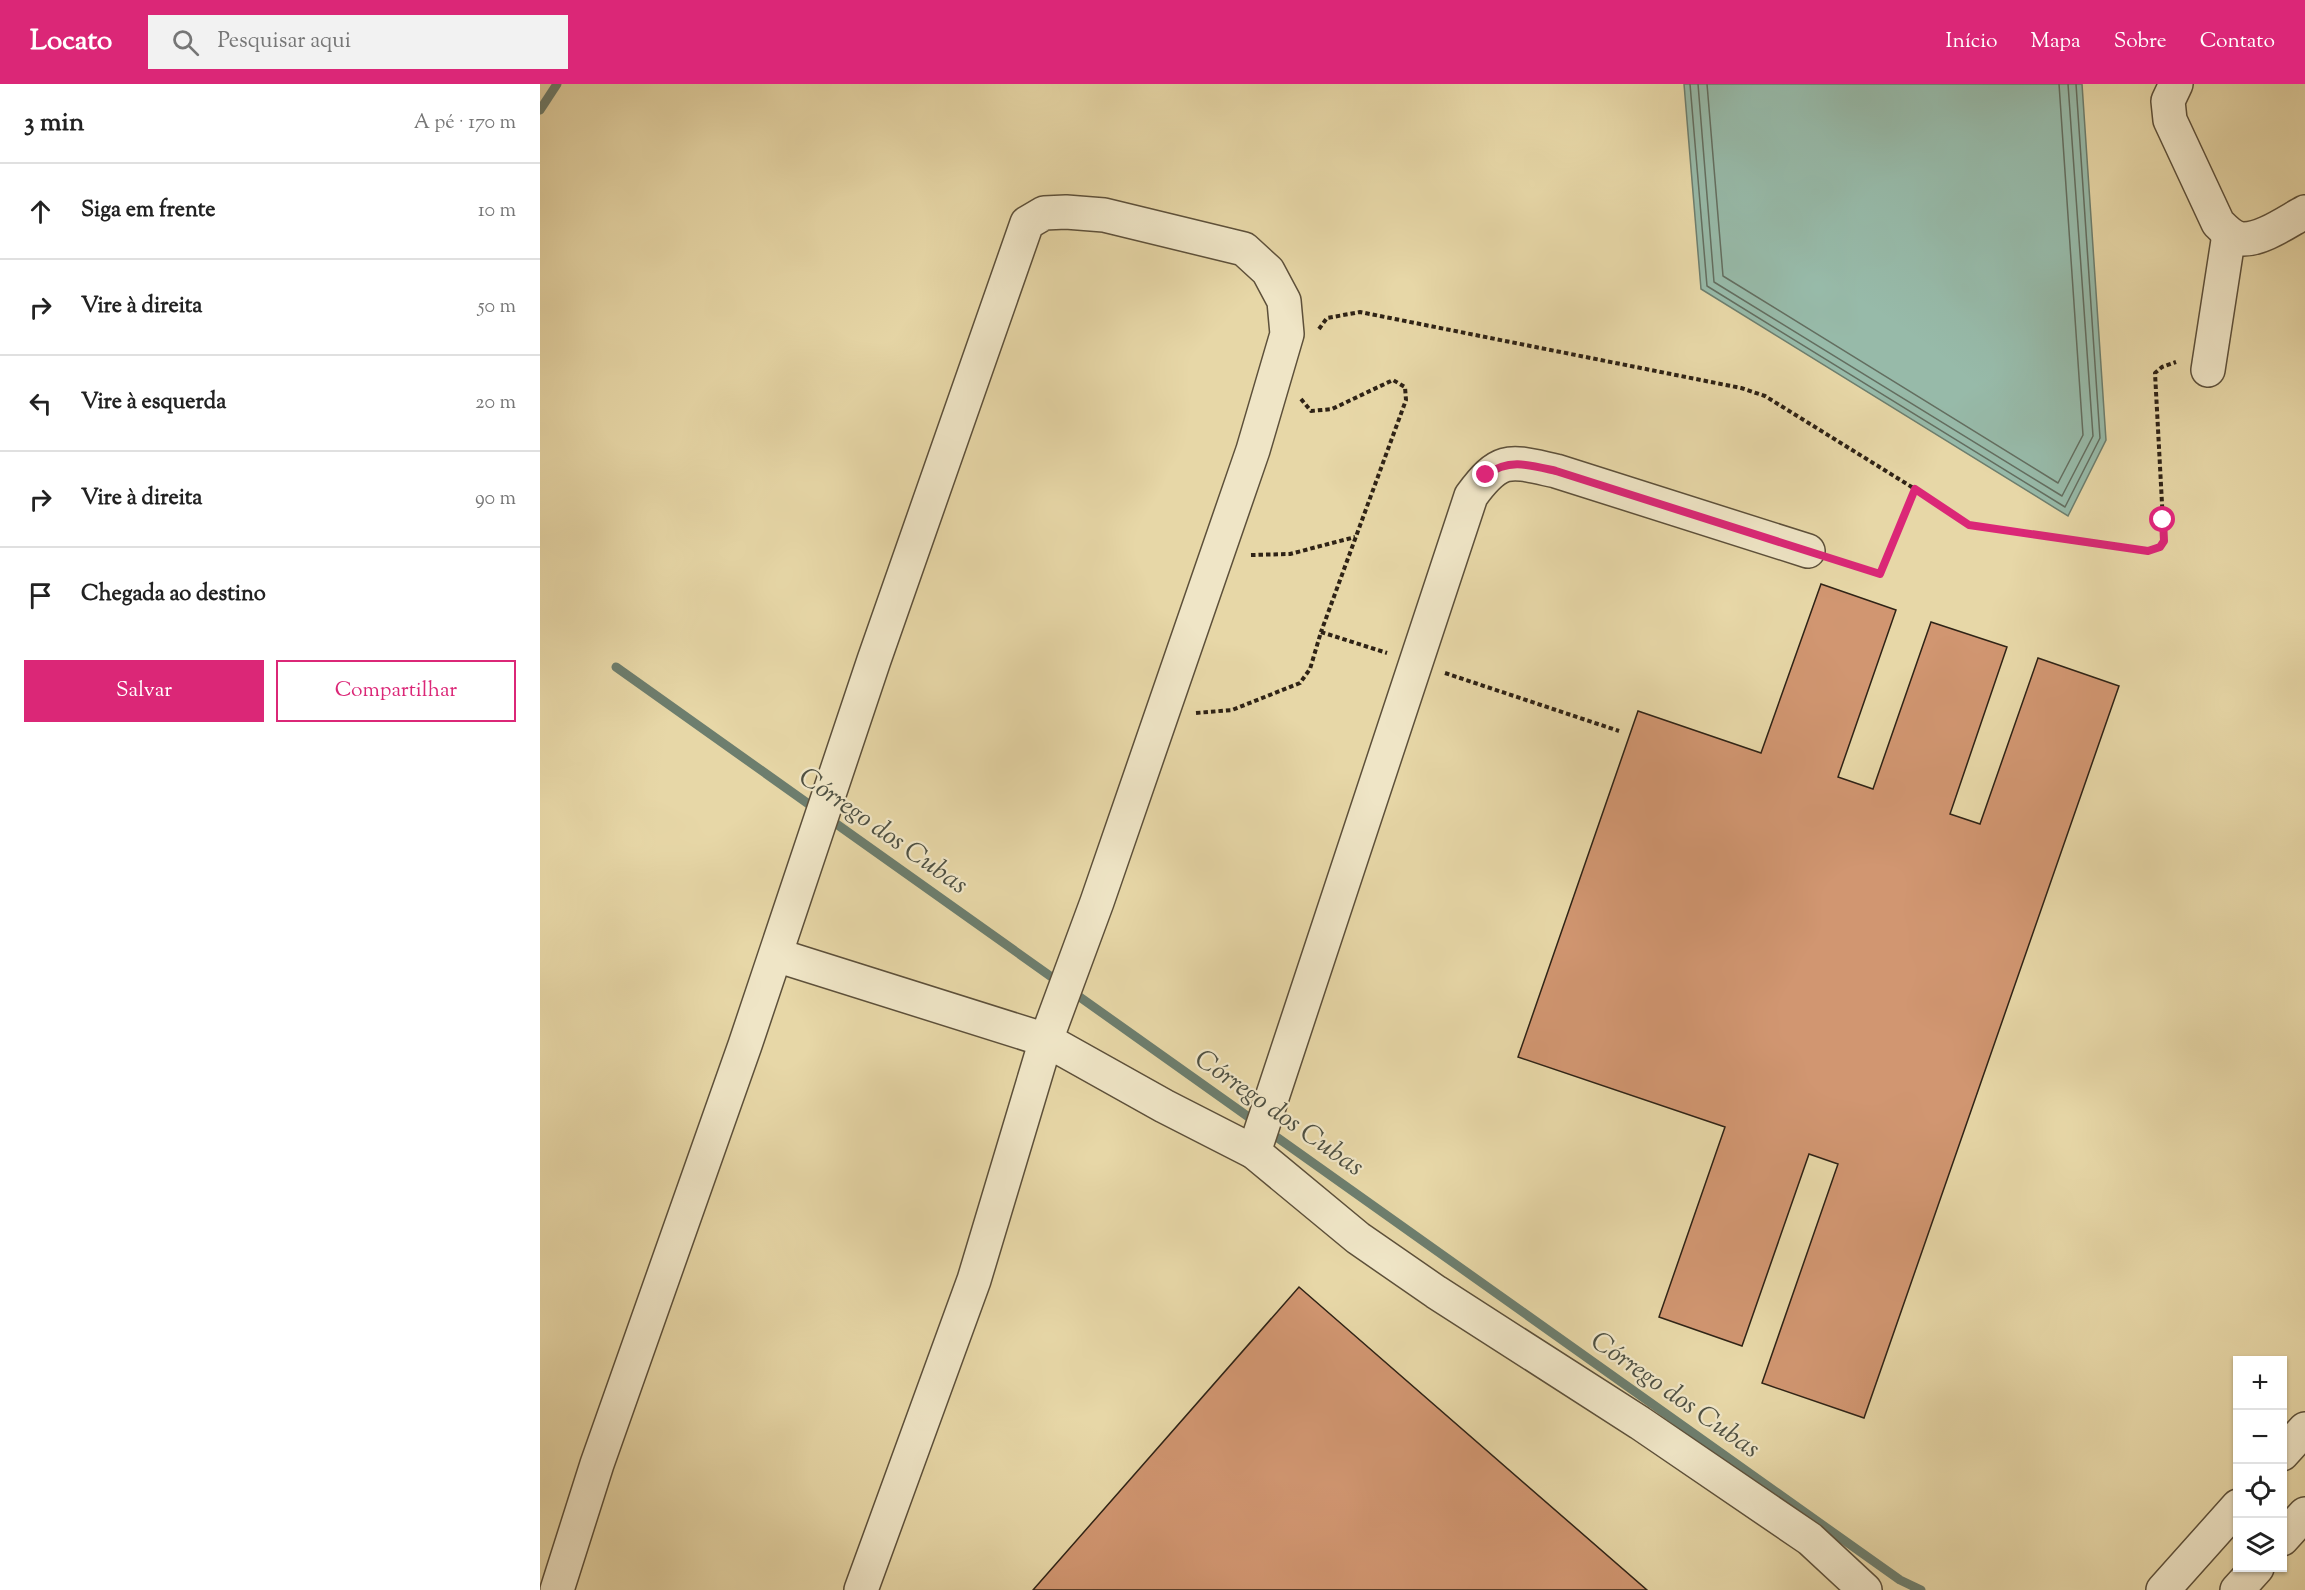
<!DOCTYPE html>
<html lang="pt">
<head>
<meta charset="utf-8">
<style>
	body { margin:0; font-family:"Sorts Mill Goudy",serif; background:#f2f2f2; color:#222 }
	.controls { position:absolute; right:18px; bottom:18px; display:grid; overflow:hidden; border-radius:0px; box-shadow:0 2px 4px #0004 }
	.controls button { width:54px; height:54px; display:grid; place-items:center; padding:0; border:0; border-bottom:2px solid #e0e0e0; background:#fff; color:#222; font:30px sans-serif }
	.stop { position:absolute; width:18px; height:18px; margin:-14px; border:4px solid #db2777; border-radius:50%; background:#fff }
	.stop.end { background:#db2777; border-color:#fff; box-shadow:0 2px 6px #0008 }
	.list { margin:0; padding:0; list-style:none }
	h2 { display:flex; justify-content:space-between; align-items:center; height:78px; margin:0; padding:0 24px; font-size:26px }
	h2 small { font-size:20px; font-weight:400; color:#767676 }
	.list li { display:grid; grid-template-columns:39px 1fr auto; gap:18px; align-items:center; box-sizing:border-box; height:96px; padding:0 24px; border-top:2px solid #e0e0e0 }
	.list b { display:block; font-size:22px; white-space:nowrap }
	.list em { font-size:20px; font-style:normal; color:#767676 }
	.actions { display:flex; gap:12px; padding:18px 24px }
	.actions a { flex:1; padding:14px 0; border:2px solid #db2777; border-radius:0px; text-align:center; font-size:21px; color:#db2777 }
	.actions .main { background:#db2777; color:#fff }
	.icon { flex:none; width:33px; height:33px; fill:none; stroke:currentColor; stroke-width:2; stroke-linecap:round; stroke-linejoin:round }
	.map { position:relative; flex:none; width:1765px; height:1506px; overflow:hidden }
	header { display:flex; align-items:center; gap:36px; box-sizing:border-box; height:84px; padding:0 30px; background:#db2777; color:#fff }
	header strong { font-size:28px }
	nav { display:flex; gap:33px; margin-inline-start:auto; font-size:21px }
	.search { width:420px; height:54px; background:#f2f2f2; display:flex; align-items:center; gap:15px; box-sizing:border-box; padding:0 21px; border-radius:0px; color:#767676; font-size:22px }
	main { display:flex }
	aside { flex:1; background:#fff }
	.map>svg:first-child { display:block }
	.water { fill:#97baa9; stroke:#6d7e6e; stroke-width:1.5 }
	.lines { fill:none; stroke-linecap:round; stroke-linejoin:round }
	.shore { stroke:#636e60; stroke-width:1.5 }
	.stream { stroke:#6d7e6e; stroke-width:9 }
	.building { fill:#d19671; stroke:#2f2316; stroke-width:1.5 }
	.minor-casing { stroke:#5d503a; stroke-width:36 }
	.path { stroke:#2f2316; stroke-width:4; stroke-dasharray:4.5 3; stroke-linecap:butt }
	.minor { stroke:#efe5c6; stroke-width:33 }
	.route { stroke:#db2777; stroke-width:8 }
	.labels { text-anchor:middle; stroke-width:4.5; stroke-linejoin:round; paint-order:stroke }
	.water-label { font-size:27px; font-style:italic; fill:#4e5042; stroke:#efe5c6 }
</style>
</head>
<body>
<header>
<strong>Locato</strong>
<div class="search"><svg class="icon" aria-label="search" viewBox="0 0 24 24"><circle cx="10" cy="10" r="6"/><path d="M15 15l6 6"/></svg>Pesquisar aqui</div>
<nav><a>Início</a><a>Mapa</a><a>Sobre</a><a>Contato</a></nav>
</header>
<main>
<aside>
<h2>3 min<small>A pé · 170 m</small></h2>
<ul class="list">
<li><svg class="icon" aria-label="ahead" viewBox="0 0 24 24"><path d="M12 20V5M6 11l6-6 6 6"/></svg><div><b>Siga em frente</b></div><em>10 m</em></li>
<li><svg class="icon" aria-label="right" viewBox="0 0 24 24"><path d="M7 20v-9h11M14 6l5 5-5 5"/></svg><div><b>Vire à direita</b></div><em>50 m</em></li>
<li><svg class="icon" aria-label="left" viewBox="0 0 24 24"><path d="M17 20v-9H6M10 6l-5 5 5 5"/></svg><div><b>Vire à esquerda</b></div><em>20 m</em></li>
<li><svg class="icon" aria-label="right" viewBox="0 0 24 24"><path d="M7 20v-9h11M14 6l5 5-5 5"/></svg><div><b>Vire à direita</b></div><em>90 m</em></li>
<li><svg class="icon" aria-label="arrive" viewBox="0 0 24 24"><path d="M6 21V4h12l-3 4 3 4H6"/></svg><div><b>Chegada ao destino</b></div></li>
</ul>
<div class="actions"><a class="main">Salvar</a><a>Compartilhar</a></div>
</aside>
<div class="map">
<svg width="1765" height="1506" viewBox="0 0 1765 1506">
	<rect width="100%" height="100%" fill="#e7d7a7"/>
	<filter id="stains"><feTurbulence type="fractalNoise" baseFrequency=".00333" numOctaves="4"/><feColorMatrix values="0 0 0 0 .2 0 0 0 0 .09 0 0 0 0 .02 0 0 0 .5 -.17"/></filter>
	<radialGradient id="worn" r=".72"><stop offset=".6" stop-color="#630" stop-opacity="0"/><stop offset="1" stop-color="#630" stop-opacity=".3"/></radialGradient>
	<path class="water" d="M1144 0H1542L1566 356 1528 432 1161 205Z"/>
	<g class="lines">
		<g class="shore">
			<path d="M1150 0 1167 202 1525 423 1560 354 1536 0"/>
			<path d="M1158 0 1174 198 1522 412 1553 352 1528 0"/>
			<path d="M1167 0 1183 192 1518 399 1543 351 1519 0"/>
		</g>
		<g class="stream">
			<path d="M0 26 17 0"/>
			<path d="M76 583 277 726"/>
			<path d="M288 734 717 1039"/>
			<path d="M728 1047 1360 1496 1381 1506"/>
		</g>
	</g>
	<g class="building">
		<path d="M1281 500 1356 526 1298 693 1333 705 1391 538 1467 563 1410 730 1440 740 1498 574 1579 602 1324 1334 1222 1299 1298 1080 1269 1070 1202 1262 1119 1233 1185 1043 978 973 1098 627 1221 669Z"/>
		<path d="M759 1203 1107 1506H493Z"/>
	</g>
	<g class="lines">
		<defs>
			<g id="minor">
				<path d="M1636 0 1628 17 1630 36 1678 139C1685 146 1692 154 1702 155 1722 156 1748 137 1765 128"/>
				<path d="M1668 286 1689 150"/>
				<path d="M236 871 506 956 624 1022 714 1068 818 1154 896 1208 1100 1339 1270 1455 1325 1506"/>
				<path d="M714 1068 931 412C961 371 970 377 1016 387L1268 467"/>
				<path d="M1742 1370 1765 1345"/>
				<path d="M1742 1455 1765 1430"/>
				<path d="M17 1506 57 1380 205 961 334 576 487 139 504 129 526 128 564 131 704 165 728 187 744 217 747 250 713 366 557 818 506 956 434 1196 321 1506"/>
				<path d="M1623 1506 1698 1422"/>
				<path d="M1697 1506 1717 1484"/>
			</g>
		</defs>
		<use href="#minor" class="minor-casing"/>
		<g class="path">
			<path d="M779 245 787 234 820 228 1201 304 1225 312 1375 405"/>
			<path d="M761 315 771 327 792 325 853 296 865 303 866 316 781 548"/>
			<path d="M711 471 750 470 815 453"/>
			<path d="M1297 476 1340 490 1375 405 1429 441 1608 467 1620 463 1624 457 1615 289 1622 283 1636 278"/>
			<path d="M905 589 1079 647"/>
			<path d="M656 629 692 626 760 599 770 585 781 548 847 569"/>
		</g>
		<use href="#minor" class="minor"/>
	</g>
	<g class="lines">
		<path class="route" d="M946 391C969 374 990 381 1016 387L1340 490 1375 405 1429 441 1608 467 1620 463 1624 457 1623 436"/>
	</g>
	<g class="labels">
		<g class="water-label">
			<text transform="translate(344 746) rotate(35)" y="9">Córrego dos Cubas</text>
			<text transform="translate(740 1028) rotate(35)" y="9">Córrego dos Cubas</text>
			<text transform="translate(1136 1310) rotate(35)" y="9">Córrego dos Cubas</text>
		</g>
	</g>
	<rect width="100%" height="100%" filter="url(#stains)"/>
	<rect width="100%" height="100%" fill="url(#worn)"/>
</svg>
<div class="controls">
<button>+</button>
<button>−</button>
<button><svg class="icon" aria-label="locate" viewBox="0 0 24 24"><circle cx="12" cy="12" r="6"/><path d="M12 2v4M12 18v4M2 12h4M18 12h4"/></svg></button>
<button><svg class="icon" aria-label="layers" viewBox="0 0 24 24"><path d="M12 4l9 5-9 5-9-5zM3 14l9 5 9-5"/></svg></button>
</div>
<div class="stop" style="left:1623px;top:436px"></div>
<div class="stop end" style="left:946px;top:391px"></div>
</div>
</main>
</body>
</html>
